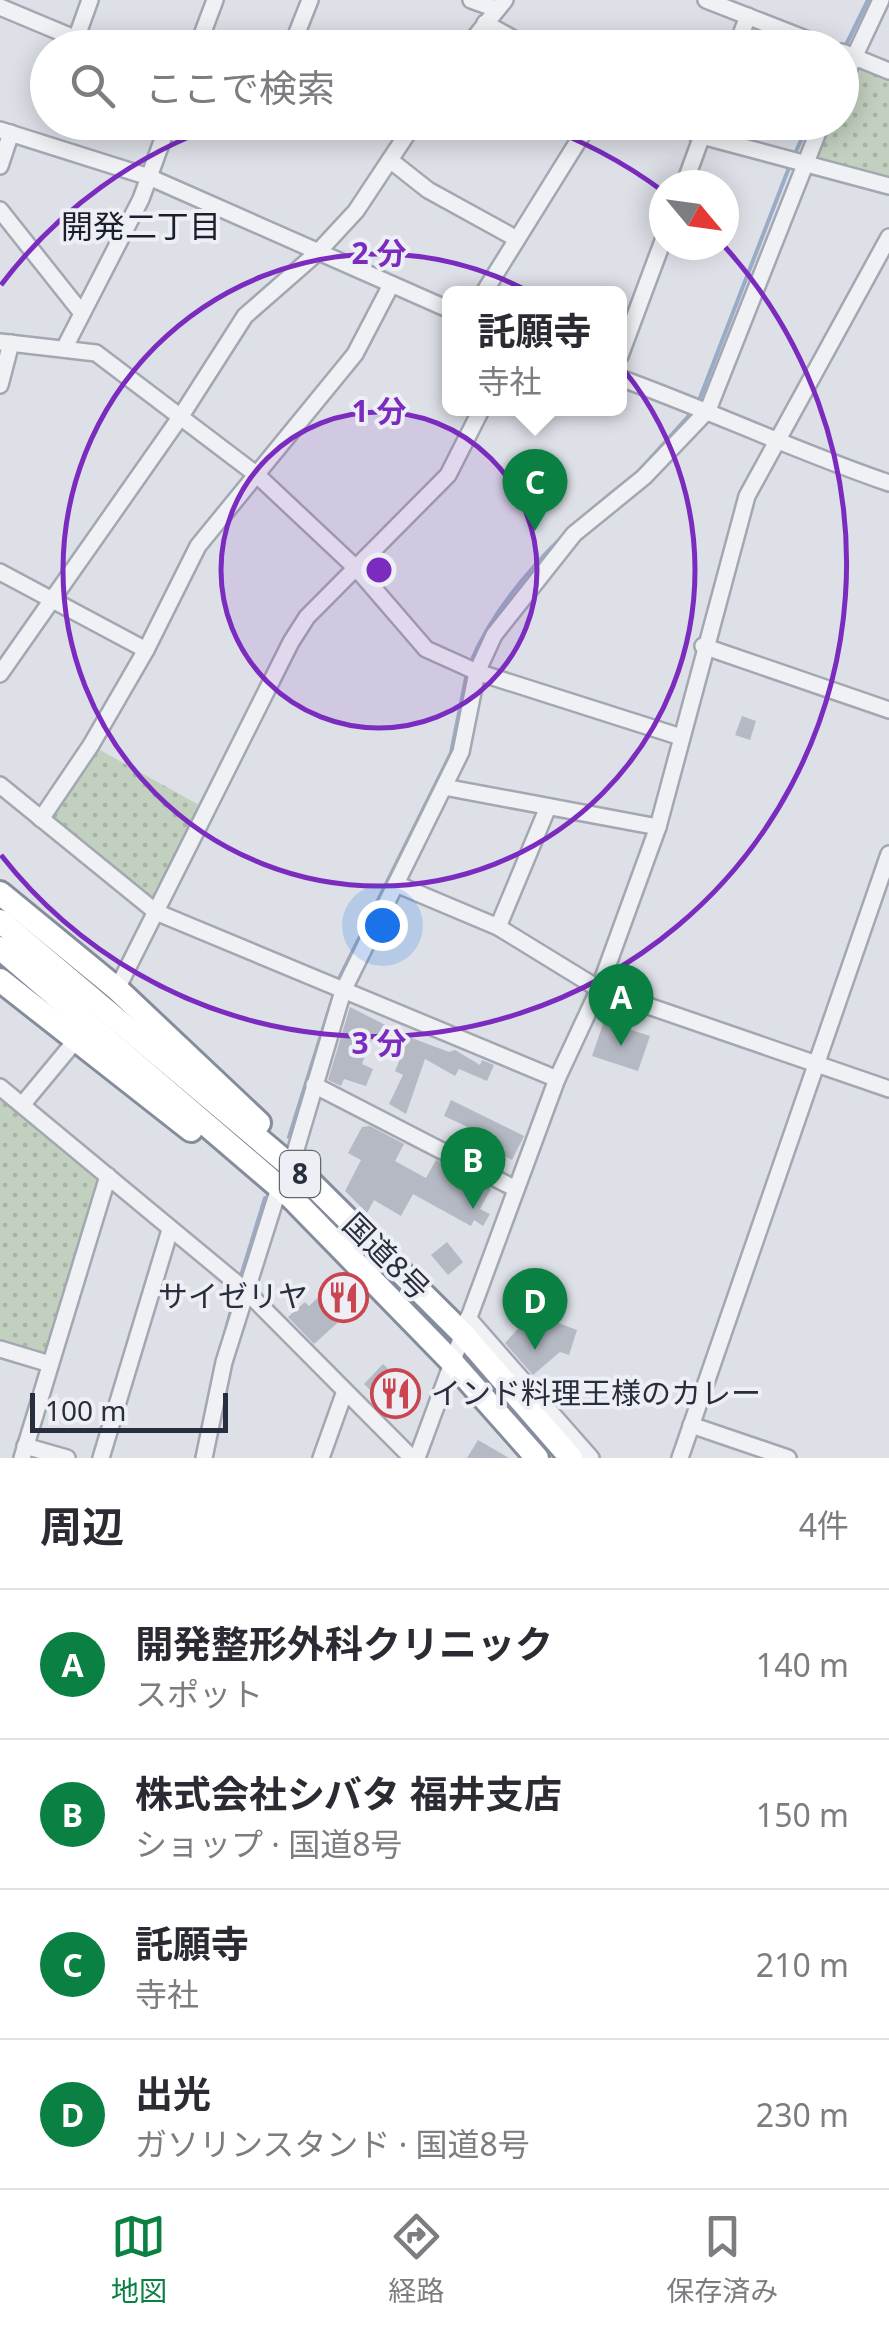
<!DOCTYPE html>
<html lang="ja">
<head>
<meta charset="utf-8">
<style>
	body { margin:0; font-family:"Noto Sans","Noto Sans JP",sans-serif; background:#f7f7f7; color:#2b2b33 }
	.compass { position:absolute; left:649px; top:170px; width:90px; height:90px; border-radius:50%; background:#fff; box-shadow:0 5px 25px #0003; rotate:119deg }
	.scale { position:absolute; left:30px; bottom:25px; width:198px; box-sizing:border-box; padding-left:10px; border:5px solid #272e3d; border-top:0; font-size:28px; line-height:35px; white-space:nowrap; color:#272e3d; -webkit-text-stroke:8px #edeff4; paint-order:stroke }
	.you { position:absolute; left:382px; top:925px; width:35px; height:35px; margin:-25px; border:8px solid #fff; border-radius:50%; background:#1a73e8; box-shadow:0 0 0 15px #1a73e833 }
	.badge { display:grid; place-items:center; width:65px; height:65px; border-radius:50%; background:#0b8043; color:#fff; font-size:32px; font-weight:700 }
	.pin { position:absolute; translate:-50% -82px; filter:drop-shadow(0 2px 5px #0008) }
	.pin::after { content:''; position:absolute; top:52px; width:35px; height:30px; background:inherit; clip-path:polygon(0 0,100% 0,50% 100%) }
	.popup { position:absolute; left:442px; top:286px; width:185px; height:130px; box-sizing:border-box; display:grid; place-content:center; border-radius:15px; background:#fff; filter:drop-shadow(0 2px 8px #0005); font-size:32px; white-space:nowrap; color:#7c7c81 }
	.popup b { font-size:38px; color:#2b2b33 }
	.popup::after { content:''; position:absolute; left:50%; top:100%; margin-left:-20px; border:20px solid transparent; border-top-color:#fff }
	.list { margin:0; padding:0; list-style:none }
	h2 { display:flex; justify-content:space-between; align-items:center; height:130px; margin:0; padding:0 40px; font-size:42px }
	h2 small { font-size:32px; font-weight:400; color:#7c7c81 }
	.list li { display:grid; grid-template-columns:65px 1fr auto; gap:30px; align-items:center; box-sizing:border-box; height:150px; padding:0 40px; border-top:2px solid #e1e1e2 }
	.list b { display:block; font-size:38px; white-space:nowrap }
	.list p { margin:0; font-size:32px; white-space:nowrap; color:#7c7c81 }
	.list em { font-size:32px; font-style:normal; color:#7c7c81 }
	.icon { flex:none; width:55px; height:55px; fill:none; stroke:currentColor; stroke-width:2; stroke-linecap:round; stroke-linejoin:round }
	.map { position:relative; flex:none; width:889px; height:1458px; overflow:hidden }
	.search { position:absolute; background:#fff; box-shadow:0 5px 25px #0003; left:30px; right:30px; top:30px; height:110px; display:flex; align-items:center; gap:25px; box-sizing:border-box; padding:0 35px; border-radius:55px; color:#7c7c81; font-size:38px }
	.sheet { height:730px; background:#fff }
	nav { display:flex; justify-content:space-around; align-items:center; box-sizing:border-box; height:140px; border-top:2px solid #e1e1e2; background:#fff; font-size:28px; color:#7c7c81 }
	nav a { display:grid; justify-items:center; gap:5px }
	nav .on { color:#0b8043 }
	.map>svg:first-child { display:block }
	.park { fill:url(#park-dots) }
	.lines { fill:none; stroke-linecap:round; stroke-linejoin:round }
	.stream { stroke:#99abc6; stroke-width:4 }
	.building { fill:#b5b9c3 }
	.minor-casing { stroke:#a3a7b1; stroke-width:20 }
	.highway-casing { stroke:#858d9d; stroke-width:28 }
	.minor { stroke:#f0f1f5; stroke-width:15 }
	.highway { stroke:#fff; stroke-width:22 }
	.ring { fill:none; stroke:#7b2cbf; stroke-width:5 }
	.labels { text-anchor:middle; stroke-width:8; stroke-linejoin:round; paint-order:stroke }
	.shield { fill:#edeff4; stroke:#626874; stroke-width:2.5 }
	.shield-label { font-size:28px; font-weight:bold; fill:#272e3d }
	.street-label { font-size:30px; fill:#272e3d; stroke:#edeff4 }
	.poi-label { font-size:30px; fill:#272e3d; stroke:#edeff4; text-anchor:end }
	.neighbourhood-label { font-size:32px; fill:#1a1f2d; stroke:#edeff4 }
	.centre { fill:#7b2cbf; stroke:#edeff4; stroke-width:5 }
	.ring-label { font-size:30px; text-anchor:middle; font-weight:bold; fill:#7b2cbf; stroke:#edeff4; stroke-width:8; stroke-linejoin:round; paint-order:stroke }
</style>
</head>
<body>
<div class="map">
<svg width="889" height="1458" viewBox="0 0 889 1458">
	<defs>
		<pattern id="park-dots" width="8" height="8" patternUnits="userSpaceOnUse" patternTransform="scale(2.5)"><rect width="8" height="8" fill="#c2d0bf"/><path d="M2 2h.1M6 6h.1" fill="none" stroke="#a7b3a5" stroke-width="1.8" stroke-linecap="round"/></pattern>
	</defs>
	<rect width="100%" height="100%" fill="#dde0e7"/>
	<g class="park">
		<path d="M854 57 889 71V186L804 160 822 123 842 122V83Z"/>
		<path d="M91 745 208 810 158 908 41 819Z"/>
		<path d="M0 1087 108 1176 50 1364 0 1349Z"/>
	</g>
	<g class="lines">
		<g class="stream">
			<path d="M844 49 868 0"/>
			<path d="M794 156 809 122"/>
			<path d="M698 403 790 165"/>
			<path d="M639 471 693 411"/>
			<path d="M470 664C499 593 568 526 628 480"/>
			<path d="M336 985 451 753 467 673"/>
			<path d="M289 1137 334 994"/>
			<path d="M240 1279 265 1198"/>
			<path d="M224 1337 237 1288"/>
			<path d="M196 1458 211 1389"/>
		</g>
	</g>
	<g class="building">
		<path d="M742 716 756 721 750 740 735 735Z"/>
		<path d="M350 1007 409 1037 449 1052 455 1050 480 1065 482 1060 494 1065 487 1081 459 1069 455 1076 425 1059 406 1114 389 1104 403 1075 395 1071 402 1054 371 1040 362 1064 373 1069 366 1086 344 1079 341 1086 328 1080Z"/>
		<path d="M604 1021 650 1036 638 1071 592 1056Z"/>
		<path d="M451 1100 524 1136 512 1160 482 1144 476 1156 460 1147 470 1128 444 1116Z"/>
		<path d="M370 1126 404 1144 395 1161 426 1178 436 1160 491 1189 480 1209 490 1214 483 1226 474 1220 471 1226 413 1194 401 1216 374 1200 367 1213 345 1191 361 1160 348 1153 362 1127Z"/>
		<path d="M447 1242 463 1262 448 1275 431 1255Z"/>
		<path d="M342 1275 364 1299 314 1344 288 1317 305 1302 309 1306Z"/>
		<path d="M532 1313 577 1330 569 1355 560 1352 533 1375 505 1343Z"/>
		<path d="M383 1364 413 1393 390 1409 364 1384Z"/>
		<path d="M478 1440 509 1458H467Z"/>
	</g>
	<g class="lines">
		<defs>
			<g id="minor">
				<path d="M471 0 496 9"/>
				<path d="M706 0 829 48"/>
				<path d="M0 7 98 48"/>
				<path d="M485 23 530 48"/>
				<path d="M76 39 90 0"/>
				<path d="M197 48 215 0"/>
				<path d="M291 48 310 0"/>
				<path d="M466 48 505 0"/>
				<path d="M736 48 748 16"/>
				<path d="M842 52 889 71"/>
				<path d="M842 83 881 0"/>
				<path d="M675 122 702 136 889 186"/>
				<path d="M0 130 149 177 450 310"/>
				<path d="M390 160 428 190 517 239"/>
				<path d="M0 166 11 133"/>
				<path d="M684 185 707 122"/>
				<path d="M0 210 81 312"/>
				<path d="M483 294 590 122"/>
				<path d="M0 342 96 353 257 475 357 569 426 649 477 672 681 737"/>
				<path d="M65 347 141 199 169 122"/>
				<path d="M620 356 664 238"/>
				<path d="M620 378C711 411 798 452 889 483"/>
				<path d="M0 385 11 343"/>
				<path d="M0 572 146 650"/>
				<path d="M703 646 889 710"/>
				<path d="M0 674 181 416 245 316 318 252 356 211 415 122"/>
				<path d="M0 785 156 912 557 1079"/>
				<path d="M444 787 658 827"/>
				<path d="M41 819 91 745 146 650 198 546 355 354 391 285"/>
				<path d="M396 884 498 927 599 989 889 1089"/>
				<path d="M498 927 548 807"/>
				<path d="M117 989 291 642 307 617 448 475 482 408"/>
				<path d="M314 1085 516 1189"/>
				<path d="M0 1087 245 1290 412 1458"/>
				<path d="M22 1105 76 1040"/>
				<path d="M291 1166 343 991 461 752 477 672 494 635 574 534 644 477 708 410 822 122"/>
				<path d="M468 1318 591 1458"/>
				<path d="M0 1349 50 1364"/>
				<path d="M691 1425 788 1458"/>
				<path d="M25 1446 67 1458"/>
				<path d="M22 1458 108 1176"/>
				<path d="M101 1458 170 1230"/>
				<path d="M204 1458 224 1362 279 1188"/>
				<path d="M321 1458 345 1391"/>
				<path d="M417 1458 557 1079 599 989 658 827 747 496 889 237"/>
				<path d="M680 1458 889 854"/>
			</g>
			<g id="highway">
				<path d="M0 893 117 989 259 1123"/>
				<path d="M0 921 313 1185 463 1334 571 1458"/>
				<path d="M0 948 293 1199 452 1362 537 1458"/>
				<path d="M0 980 191 1130"/>
			</g>
		</defs>
		<use href="#minor" class="minor-casing"/>
		<use href="#highway" class="highway-casing"/>
		<use href="#minor" class="minor"/>
		<use href="#highway" class="highway"/>
	</g>
	<circle cx="379" cy="570" r="158" fill="#7b2cbf" fill-opacity=".12"/>
	<g class="ring">
		<circle cx="379" cy="570" r="158"/>
		<circle cx="379" cy="570" r="316"/>
		<path d="M1 285A473 473 0 0 1 225 123M533 123A473 473 0 0 1 664 192M725 247A473 473 0 1 1 1 855"/>
	</g>
	<defs>
		<symbol id="restaurant-ring" viewBox="-11 -11 22 22"><circle r="9.5" fill="#edeff4" stroke="#c9454f" stroke-width="1.5"/><path d="M-5-6h1v4h1v-4h1v4h1v-4h1v5L-1.5 .5V6h-2V.5L-5-1ZM5-6V6H3V1.5H1.5Q1.5-4 5-6Z" fill="#c9454f"/></symbol>
	</defs>
	<g fill-rule="evenodd">
		<use href="#restaurant-ring" x="316" y="1270" width="55" height="55"/>
		<use href="#restaurant-ring" x="368" y="1366" width="55" height="55"/>
	</g>
	<g class="labels">
		<rect class="shield" x="280" y="1151" width="40" height="46" rx="8"/>
		<g class="shield-label">
			<text x="300" y="1184">8</text>
		</g>
		<g class="street-label">
			<text transform="translate(386 1257) rotate(45)" y="10">国道8号</text>
		</g>
		<g class="poi-label">
			<text x="308" y="1307">サイゼリヤ</text>
			<text x="431" y="1404" text-anchor="start">インド料理王様のカレー</text>
		</g>
		<g class="neighbourhood-label">
			<text x="141" y="238">開発二丁目</text>
		</g>
	</g>
	<circle cx="379" cy="570" r="15" class="centre"/>
	<g class="ring-label">
		<text x="379" y="264">2 分</text>
		<text x="379" y="422">1 分</text>
		<text x="379" y="1054">3 分</text>
	</g>
</svg>
<svg class="compass" viewBox="-18 -18 36 36"><path d="M0-13l5 13h-10z" fill="#e53935"/><path d="M0 13l5-13h-10z" fill="#7c7c81"/></svg>
<div class="scale">100 m</div>
<div class="you"></div>
<div class="pin badge" style="left:621px;top:1046px">A</div>
<div class="pin badge" style="left:473px;top:1209px">B</div>
<div class="pin badge" style="left:535px;top:531px">C</div>
<div class="popup"><b>託願寺</b>寺社</div>
<div class="pin badge" style="left:535px;top:1350px">D</div>
<div class="search"><svg class="icon" aria-label="search" viewBox="0 0 24 24"><circle cx="10" cy="10" r="6"/><path d="M15 15l6 6"/></svg>ここで検索</div>
</div>
<section class="sheet">
<h2>周辺<small>4件</small></h2>
<ul class="list">
<li><span class="badge">A</span><div><b>開発整形外科クリニック</b><p>スポット</p></div><em>140 m</em></li>
<li><span class="badge">B</span><div><b>株式会社シバタ 福井支店</b><p>ショップ · 国道8号</p></div><em>150 m</em></li>
<li><span class="badge">C</span><div><b>託願寺</b><p>寺社</p></div><em>210 m</em></li>
<li><span class="badge">D</span><div><b>出光</b><p>ガソリンスタンド · 国道8号</p></div><em>230 m</em></li>
</ul>
</section>
<nav>
<a class="on"><svg class="icon" aria-label="map" viewBox="0 0 24 24"><path d="M3 6l6-2 6 2 6-2v14l-6 2-6-2-6 2zM9 4v14M15 6v14"/></svg>地図</a>
<a><svg class="icon" aria-label="directions" viewBox="0 0 24 24"><path d="M12 3l9 9-9 9-9-9zM9 14v-3h6M13 9l2 2-2 2"/></svg>経路</a>
<a><svg class="icon" aria-label="saved" viewBox="0 0 24 24"><path d="M7 4h10v16l-5-4-5 4z"/></svg>保存済み</a>
</nav>
</body>
</html>
